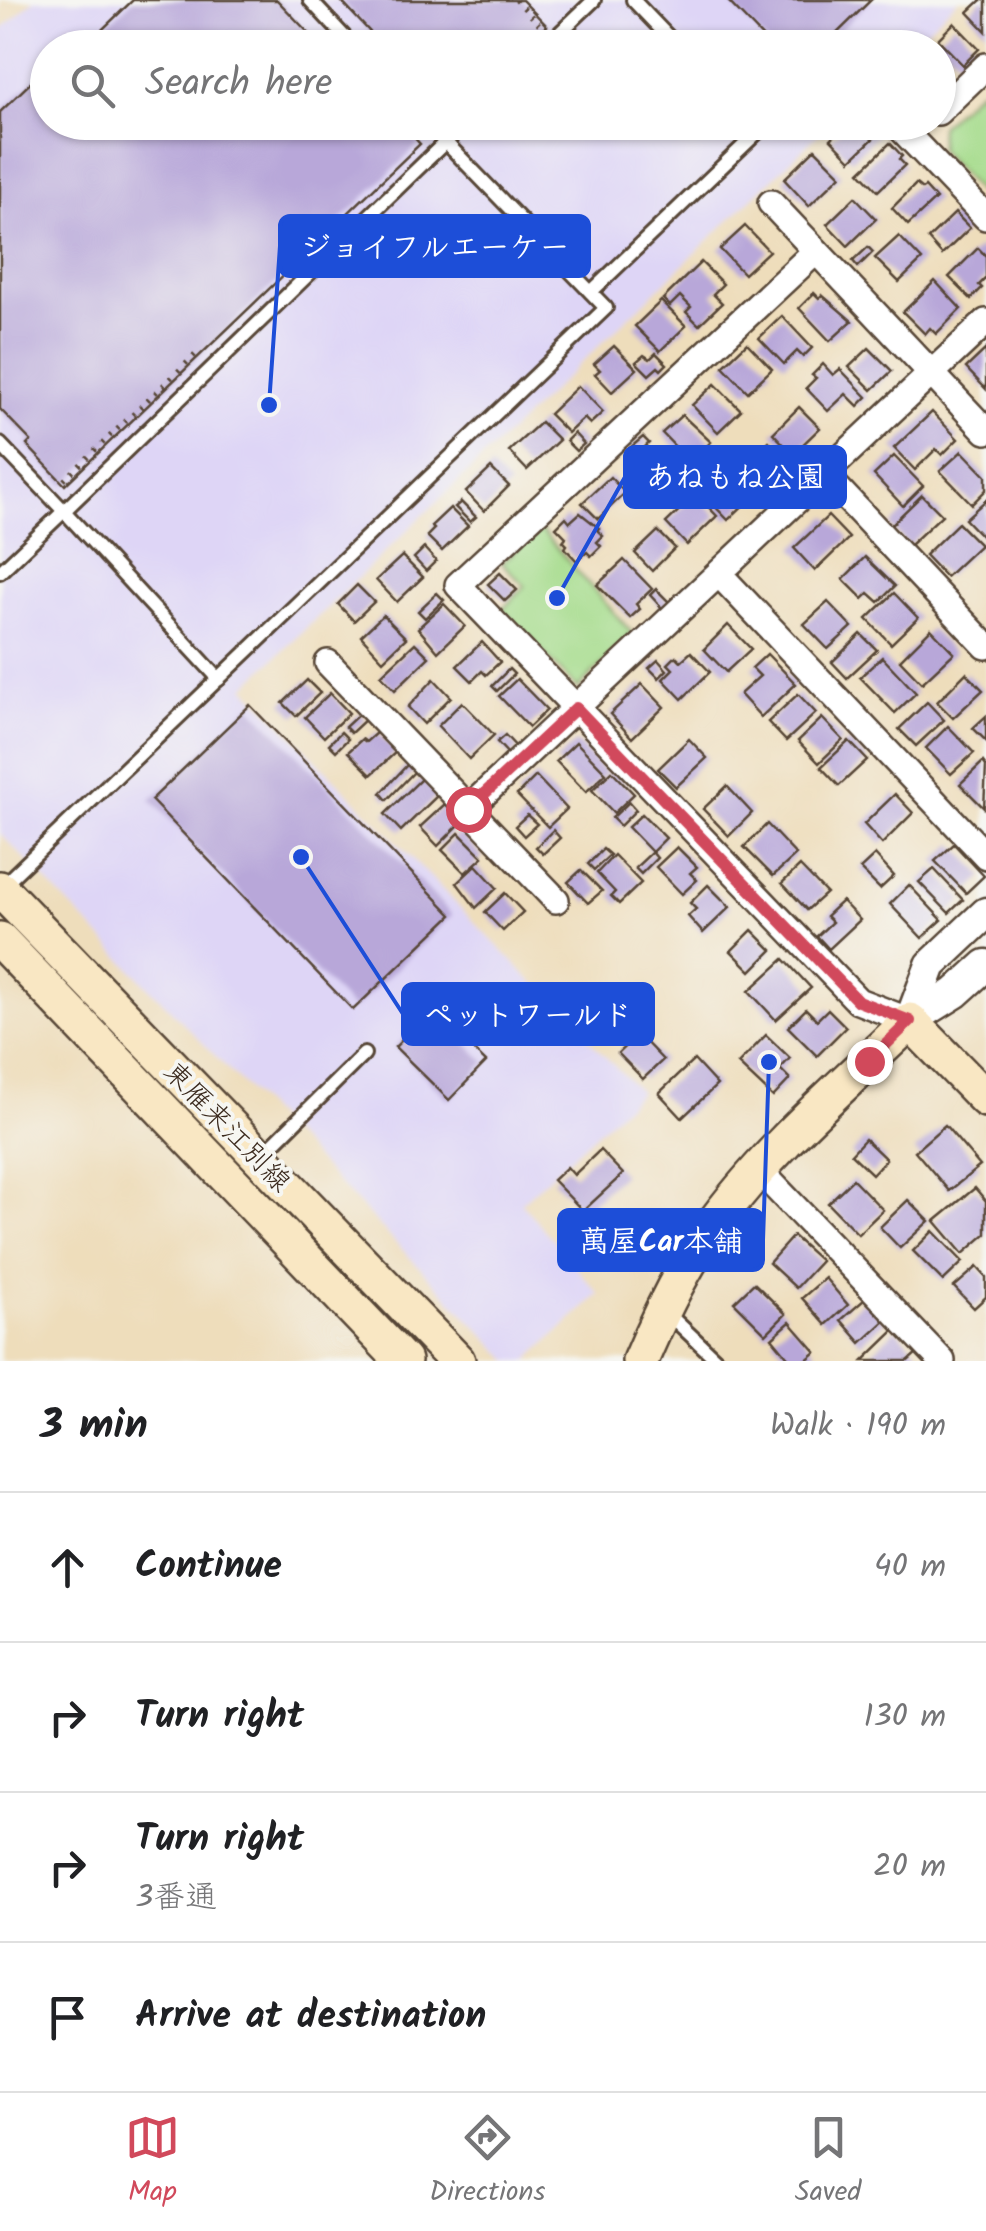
<!DOCTYPE html>
<html lang="en">
<head>
<meta charset="utf-8">
<style>
	body { margin:0; font-family:Kalam,"Klee One",sans-serif; background:#f2f2f2; color:#202124 }
	.stop { position:absolute; width:30px; height:30px; margin:-22px; border:8px solid #d1495b; border-radius:50%; background:#fff }
	.stop.end { background:#d1495b; border-color:#fff; box-shadow:0 2px 10px #0008 }
	.list { margin:0; padding:0; list-style:none }
	h2 { display:flex; justify-content:space-between; align-items:center; height:130px; margin:0; padding:0 40px; font-size:42px }
	h2 small { font-size:32px; font-weight:400; color:#757577 }
	.list li { display:grid; grid-template-columns:65px 1fr auto; gap:30px; align-items:center; box-sizing:border-box; height:150px; padding:0 40px; border-top:2px solid #e0e0e0 }
	.list b { display:block; font-size:38px; white-space:nowrap }
	.list p { margin:0; font-size:32px; white-space:nowrap; color:#757577 }
	.list em { font-size:32px; font-style:normal; color:#757577 }
	.icon { flex:none; width:55px; height:55px; fill:none; stroke:currentColor; stroke-width:2; stroke-linecap:round; stroke-linejoin:round }
	.map { position:relative; flex:none; width:986px; height:1361px; overflow:hidden }
	.search { position:absolute; background:#fff; box-shadow:0 2px 8px #0004; left:30px; right:30px; top:30px; height:110px; display:flex; align-items:center; gap:25px; box-sizing:border-box; padding:0 35px; border-radius:55px; color:#757577; font-size:38px }
	.sheet { height:730px; background:#fff }
	nav { display:flex; justify-content:space-around; align-items:center; box-sizing:border-box; height:140px; border-top:2px solid #e0e0e0; background:#fff; font-size:28px; color:#757577 }
	nav a { display:grid; justify-items:center; gap:5px }
	nav .on { color:#d1495b }
	.map>svg:first-child { display:block }
	.built { fill:#ded5f6 }
	.green { fill:#a6dc8c; stroke:#708355; stroke-width:2.5 }
	.building { fill:#b8a7d9 }
	.lines { fill:none; stroke-linecap:round; stroke-linejoin:round }
	.service-casing { stroke:#564536; stroke-width:18 }
	.minor-casing { stroke:#564536; stroke-width:30 }
	.tertiary-casing { stroke:#564536; stroke-width:35 }
	.secondary-casing { stroke:#564536; stroke-width:40 }
	.path { stroke:#564536; stroke-width:5; stroke-dasharray:2.5 8; stroke-linecap:butt }
	.service { stroke:#fff; stroke-width:12 }
	.minor { stroke:#fff; stroke-width:25 }
	.tertiary { stroke:#fff; stroke-width:30 }
	.secondary { stroke:#f9e7c3; stroke-width:35 }
	.route { stroke:#d1495b; stroke-width:12 }
	.labels { text-anchor:middle; stroke-width:8; stroke-linejoin:round; paint-order:stroke }
	.street-label { font-size:28px; fill:#3b2a1e; stroke:#f6f6f2 }
	.leader { fill:none; stroke:#1d4ed8; stroke-width:4 }
	.callout-dot { fill:#1d4ed8; stroke:#f6f6f2; stroke-width:4 }
	.callout { fill:#1d4ed8; stroke:#1d4ed8; stroke-width:4 }
	.callout-label { font-size:30px; text-anchor:middle; font-weight:bold; fill:#fff }
</style>
</head>
<body>
<div class="map">
<svg width="986" height="1361" viewBox="0 0 986 1361">
	<rect width="100%" height="100%" fill="#f6f6f2"/>
	<filter id="ink" filterUnits="userSpaceOnUse"><feTurbulence type="fractalNoise" baseFrequency=".01" numOctaves="2"/><feDisplacementMap in="SourceGraphic" scale="20" xChannelSelector="R" yChannelSelector="G"/><feConvolveMatrix kernelMatrix="1 2 1 2 8 2 1 2 1" color-interpolation-filters="sRGB"/></filter>
	<filter id="wash" filterUnits="userSpaceOnUse"><feTurbulence type="fractalNoise" baseFrequency=".0048" numOctaves="4" result="noise"/><feDisplacementMap in="SourceGraphic" scale="40" xChannelSelector="R" yChannelSelector="G"/><feGaussianBlur stdDeviation="2.25" result="paint"/><feColorMatrix in="noise" values="0 0 0 0 0 0 0 0 0 0 0 0 0 0 0 0 0 1.4 0 .05"/><feComposite in="paint" operator="in"/></filter>
	<g filter="url(#wash)">
		<rect width="100%" height="100%" fill="#edb"/>
		<path class="built" d="M34 0H958L908 47 48 48V122L830 123 245 687 640 1092 521 1203 599 1294 527 1361H510L0 833V31Z"/>
		<g class="green">
			<path d="M979 90 986 98V186L978 192 939 149 940 126Z"/>
			<path d="M539 528 632 633 578 689 502 610 525 586 502 563Z"/>
		</g>
		<g id="blocks">
			<g class="building">
				<path d="M133 0H277L323 48H83Z"/>
				<path d="M340 0H522L547 26 524 48H385Z"/>
				<path d="M727 0H871L822 48H773Z"/>
				<path d="M981 0H986V31L968 12Z"/>
				<path d="M954 23 979 49 963 65 938 39Z"/>
				<path d="M48 66V122H400L420 144 65 485 27 445 31 441 0 409V112Z"/>
				<path d="M848 122H865L877 135 851 160 831 139Z"/>
				<path d="M890 143 902 156 899 159 905 165 878 191 860 172Z"/>
				<path d="M815 149 841 175 809 206 784 179Z"/>
				<path d="M916 184 922 189 925 187 936 199 908 225 892 208Z"/>
				<path d="M855 197 876 219 848 246 827 224Z"/>
				<path d="M955 213 970 228 942 255 928 239Z"/>
				<path d="M745 226 769 251 744 274 720 249Z"/>
				<path d="M899 236 922 260 899 282 875 258Z"/>
				<path d="M868 247 873 252 858 267 853 261Z"/>
				<path d="M978 248 986 256V278L979 285 982 288 971 299 949 277Z"/>
				<path d="M701 262 723 284 713 294 722 303 699 325 686 312 691 307 680 296 670 306 663 299Z"/>
				<path d="M935 281 961 309 936 334 930 328 925 334 903 312Z"/>
				<path d="M814 293 819 298 822 295 852 321 830 341 799 308Z"/>
				<path d="M661 301 686 326 660 351 635 326Z"/>
				<path d="M782 316 812 348 803 357 797 351 784 364 759 338Z"/>
				<path d="M747 343 772 369 748 392 723 366Z"/>
				<path d="M614 346 637 369 612 392 595 374 600 370 594 364Z"/>
				<path d="M869 348 892 371 872 390 849 367Z"/>
				<path d="M986 349V389L966 368Z"/>
				<path d="M656 353 667 364 661 370 658 367 649 375 636 362 644 355 650 359Z"/>
				<path d="M823 364 833 375 840 369 867 397 858 406 846 394 828 411 806 388 816 378 812 375Z"/>
				<path d="M715 384 741 410 718 432 692 405Z"/>
				<path d="M578 386 603 412 590 424 584 418 568 433 549 414Z"/>
				<path d="M799 407 820 428 793 454 773 433Z"/>
				<path d="M932 412 958 439 942 455 936 449 915 470 894 448Z"/>
				<path d="M682 415 711 442 690 462 662 433Z"/>
				<path d="M541 422 559 440 527 470 509 451Z"/>
				<path d="M574 433 584 444 576 451 566 441Z"/>
				<path d="M643 437 649 443 643 449 665 472 641 495 632 486 636 482 623 468 636 455 630 448Z"/>
				<path d="M769 441 789 462 764 485 744 464Z"/>
				<path d="M962 451 986 476V490L972 504 940 471Z"/>
				<path d="M894 456 923 486 903 506 874 475Z"/>
				<path d="M491 468 509 486 484 511 466 492Z"/>
				<path d="M730 474 752 497 728 520 706 497Z"/>
				<path d="M610 477 625 493 598 519 582 503Z"/>
				<path d="M696 494 717 516 687 545 666 523Z"/>
				<path d="M922 495 942 515 909 546 890 526Z"/>
				<path d="M986 500V537L984 539 965 519Z"/>
				<path d="M461 502 476 517 470 522 455 507Z"/>
				<path d="M450 508 468 526 442 551 427 536 434 529 431 526Z"/>
				<path d="M580 513 599 528 597 530 603 536 597 542 601 546 591 556 587 552 577 561 565 548 567 545 563 541 566 537 556 527 566 517 570 522Z"/>
				<path d="M828 516 849 538 815 571 794 548Z"/>
				<path d="M958 523 980 545 946 577 925 555Z"/>
				<path d="M658 531 675 548 652 571 635 553Z"/>
				<path d="M424 548 436 561 426 571 414 558Z"/>
				<path d="M402 556 423 577 397 602 376 580Z"/>
				<path d="M865 557 895 586 879 602 869 593 863 599 843 579Z"/>
				<path d="M624 560 652 589 636 604 640 609 630 618 597 585Z"/>
				<path d="M500 573 517 590 505 601 488 584Z"/>
				<path d="M357 585 374 602 354 621 338 604Z"/>
				<path d="M656 589 669 602 663 609 650 595Z"/>
				<path d="M437 593 444 600 425 618 418 611Z"/>
				<path d="M894 593 918 618 891 644 867 619Z"/>
				<path d="M828 602 852 627 828 649 804 624Z"/>
				<path d="M444 604 465 626 438 652 418 628Z"/>
				<path d="M383 615 406 638 383 660 361 636Z"/>
				<path d="M728 625 751 649 726 672 704 649Z"/>
				<path d="M931 629 954 653 922 683 900 660Z"/>
				<path d="M861 634 877 650 847 678 832 662Z"/>
				<path d="M482 642 500 662 486 675 482 671 472 681 457 666Z"/>
				<path d="M415 643 429 657 395 690 381 675Z"/>
				<path d="M691 652 710 672 682 699 663 679 673 669 668 664 676 656 681 661Z"/>
				<path d="M767 654 796 684 761 717 740 694 760 676 752 668Z"/>
				<path d="M882 657 916 693 895 713 860 677Z"/>
				<path d="M658 660 667 670 659 678 649 668Z"/>
				<path d="M509 669 514 674 497 691 492 686Z"/>
				<path d="M966 673 983 690 953 718 937 702Z"/>
				<path d="M434 679 451 697 424 724 408 707Z"/>
				<path d="M517 679 547 710 529 727 499 696Z"/>
				<path d="M307 680 320 693 296 716 283 703Z"/>
				<path d="M642 684 664 707 632 738 610 714Z"/>
				<path d="M330 693 349 713 324 737 305 717Z"/>
				<path d="M798 694 816 713 786 741 768 722Z"/>
				<path d="M462 702 494 735 469 759 438 726Z"/>
				<path d="M927 702 944 720 916 746 899 729Z"/>
				<path d="M250 705 452 915 353 1010 151 800Z"/>
				<path d="M360 713 366 719 351 733 345 727Z"/>
				<path d="M986 716V741L973 728Z"/>
				<path d="M822 718 843 740 819 763 798 741Z"/>
				<path d="M948 726 974 753 951 774 926 748Z"/>
				<path d="M341 732 348 739 336 751 329 744Z"/>
				<path d="M377 732 396 752 371 775 348 752 362 739 366 742Z"/>
				<path d="M505 735 518 749 510 756 497 742Z"/>
				<path d="M689 739 707 758 676 787 658 769Z"/>
				<path d="M849 741 867 760 839 786 821 767Z"/>
				<path d="M576 742 606 773 586 792 556 761Z"/>
				<path d="M983 762 986 766 984 808 960 784Z"/>
				<path d="M408 764 415 771 387 800 381 793Z"/>
				<path d="M612 771 634 794 614 813 592 790Z"/>
				<path d="M536 776 567 809 548 827 517 795Z"/>
				<path d="M421 779 437 796 401 831 385 814Z"/>
				<path d="M727 786 752 813 729 836 703 809Z"/>
				<path d="M895 794 913 813 882 844 864 824Z"/>
				<path d="M629 802 636 810 620 826 612 818Z"/>
				<path d="M445 804 462 822 438 846 420 827Z"/>
				<path d="M642 814 666 838 652 852 628 827Z"/>
				<path d="M527 815 537 824 524 836 515 826Z"/>
				<path d="M767 824 796 855 773 876 744 847Z"/>
				<path d="M553 830 560 838 543 854 536 847Z"/>
				<path d="M459 833 483 857 465 873 442 850Z"/>
				<path d="M954 844 984 876 966 893 935 861Z"/>
				<path d="M677 847 697 867 690 873 697 880 682 894 656 867Z"/>
				<path d="M603 849 610 855 594 870 588 864Z"/>
				<path d="M652 852 657 858 641 874 635 868Z"/>
				<path d="M614 855 641 883 619 904 611 896 615 892 597 873Z"/>
				<path d="M875 855 894 876 880 889 860 869Z"/>
				<path d="M476 865 497 888 476 908 457 883Z"/>
				<path d="M800 866 826 893 807 910 782 883Z"/>
				<path d="M934 869 963 900 949 913 919 882Z"/>
				<path d="M581 870 602 891 588 903 568 882Z"/>
				<path d="M708 885 730 907 703 933 688 916 696 909 690 903Z"/>
				<path d="M909 885 942 920 922 938 890 904Z"/>
				<path d="M505 893 523 912 503 931 485 912Z"/>
				<path d="M842 901 860 920 829 949 817 936 832 922 826 916Z"/>
				<path d="M752 930 772 950 751 971 731 951Z"/>
				<path d="M784 959 811 988 776 1020 749 991Z"/>
				<path d="M806 1009 817 1020 828 1009 846 1027 817 1056 788 1027Z"/>
				<path d="M432 1010 486 1062 449 1100 395 1047Z"/>
				<path d="M638 1034 663 1060 643 1079 618 1053Z"/>
				<path d="M766 1035 790 1058 780 1069 790 1079 773 1097 738 1064Z"/>
				<path d="M694 1060 717 1085 682 1118 659 1093Z"/>
				<path d="M945 1125 980 1166 949 1191 915 1151Z"/>
				<path d="M865 1139 886 1159 872 1174 851 1154Z"/>
				<path d="M600 1150 623 1174 583 1211 553 1180 567 1167 574 1175Z"/>
				<path d="M853 1179 883 1210 858 1234 828 1203Z"/>
				<path d="M975 1188 986 1201V1234L963 1254 935 1221Z"/>
				<path d="M908 1200 929 1221 900 1248 880 1227Z"/>
				<path d="M933 1231 963 1262 943 1281 913 1251Z"/>
				<path d="M793 1236 821 1261 796 1288 769 1263Z"/>
				<path d="M977 1267 986 1277V1297L974 1308 954 1287Z"/>
				<path d="M825 1278 848 1305 826 1325 802 1298Z"/>
				<path d="M754 1283 786 1314 766 1334 734 1302Z"/>
				<path d="M865 1299 885 1321 861 1343 841 1320Z"/>
				<path d="M790 1322 816 1352 805 1361H791L772 1338Z"/>
				<path d="M896 1329 918 1352 908 1361H863Z"/>
			</g>
		</g>
	</g>
	<g filter="url(#ink)">
		<use href="#blocks" fill-opacity="0" stroke="#564536" stroke-width="2.5"/>
		<g class="lines">
			<defs>
				<g id="service">
					<path d="M310 0 355 48"/>
					<path d="M633 0 679 48"/>
					<path d="M544 48 594 0"/>
					<path d="M591 292 760 130 752 122"/>
					<path d="M0 444 64 511 466 122"/>
					<path d="M0 572 64 511 219 679"/>
					<path d="M0 888 606 308 426 122"/>
					<path d="M261 1156 364 1054"/>
					<path d="M664 1310 718 1361"/>
				</g>
				<g id="minor">
					<path d="M938 112 986 66"/>
					<path d="M895 122 986 217"/>
					<path d="M771 203 986 431"/>
					<path d="M816 251 458 585 858 1001 910 1021"/>
					<path d="M825 475 986 646"/>
					<path d="M719 574 986 856"/>
					<path d="M328 663 556 900"/>
					<path d="M468 809 986 322"/>
					<path d="M758 1169 942 1361"/>
				</g>
				<g id="tertiary">
					<path d="M910 1021 931 965 986 913"/>
					<path d="M910 1021 955 993 986 965"/>
				</g>
				<g id="secondary">
					<path d="M0 889 457 1361"/>
					<path d="M0 940 403 1361"/>
					<path d="M640 1361C659 1316 680 1272 708 1232 764 1153 841 1088 910 1021L986 1099"/>
				</g>
			</defs>
			<use href="#service" class="service-casing"/>
			<use href="#minor" class="minor-casing"/>
			<use href="#tertiary" class="tertiary-casing"/>
			<use href="#secondary" class="secondary-casing"/>
			<g class="path">
				<path d="M516 0 539 24"/>
				<path d="M516 48 528 36"/>
				<path d="M64 480 199 351"/>
			</g>
			<use href="#service" class="service"/>
			<use href="#minor" class="minor"/>
			<use href="#tertiary" class="tertiary"/>
			<use href="#secondary" class="secondary"/>
		</g>
	</g>
	<g class="lines" filter="url(#ink)">
		<path class="route" d="M468 809 576 708 858 1001 910 1021 869 1061"/>
	</g>
	<g class="labels">
		<g class="street-label">
			<text transform="translate(228 1126) rotate(46)" y="10">東雁来江別線</text>
		</g>
	</g>
	<path class="leader" d="M269 405L280 246M557 598L625 477M301 857L403 1014M769 1062L763 1240"/>
	<g class="callout-dot">
		<circle cx="269" cy="405" r="10"/>
		<circle cx="557" cy="598" r="10"/>
		<circle cx="301" cy="857" r="10"/>
		<circle cx="769" cy="1062" r="10"/>
	</g>
	<g class="callout">
		<rect x="280" y="216" width="309" height="60" rx="10"/>
		<rect x="625" y="447" width="220" height="60" rx="10"/>
		<rect x="403" y="984" width="250" height="60" rx="10"/>
		<rect x="559" y="1210" width="204" height="60" rx="10"/>
	</g>
	<g class="callout-label">
		<text x="435" y="257">ジョイフルエーケー</text>
		<text x="735" y="487">あねもね公園</text>
		<text x="528" y="1025">ペットワールド</text>
		<text x="661" y="1251">萬屋Car本舗</text>
	</g>
</svg>
<div class="stop" style="left:468px;top:809px"></div>
<div class="stop end" style="left:869px;top:1061px"></div>
<div class="search"><svg class="icon" aria-label="search" viewBox="0 0 24 24"><circle cx="10" cy="10" r="6"/><path d="M15 15l6 6"/></svg>Search here</div>
</div>
<section class="sheet">
<h2>3 min<small>Walk · 190 m</small></h2>
<ul class="list">
<li><svg class="icon" aria-label="ahead" viewBox="0 0 24 24"><path d="M12 20V5M6 11l6-6 6 6"/></svg><div><b>Continue</b></div><em>40 m</em></li>
<li><svg class="icon" aria-label="right" viewBox="0 0 24 24"><path d="M7 20v-9h11M14 6l5 5-5 5"/></svg><div><b>Turn right</b></div><em>130 m</em></li>
<li><svg class="icon" aria-label="right" viewBox="0 0 24 24"><path d="M7 20v-9h11M14 6l5 5-5 5"/></svg><div><b>Turn right</b><p>3番通</p></div><em>20 m</em></li>
<li><svg class="icon" aria-label="arrive" viewBox="0 0 24 24"><path d="M6 21V4h12l-3 4 3 4H6"/></svg><div><b>Arrive at destination</b></div></li>
</ul>
</section>
<nav>
<a class="on"><svg class="icon" aria-label="map" viewBox="0 0 24 24"><path d="M3 6l6-2 6 2 6-2v14l-6 2-6-2-6 2zM9 4v14M15 6v14"/></svg>Map</a>
<a><svg class="icon" aria-label="directions" viewBox="0 0 24 24"><path d="M12 3l9 9-9 9-9-9zM9 14v-3h6M13 9l2 2-2 2"/></svg>Directions</a>
<a><svg class="icon" aria-label="saved" viewBox="0 0 24 24"><path d="M7 4h10v16l-5-4-5 4z"/></svg>Saved</a>
</nav>
</body>
</html>
